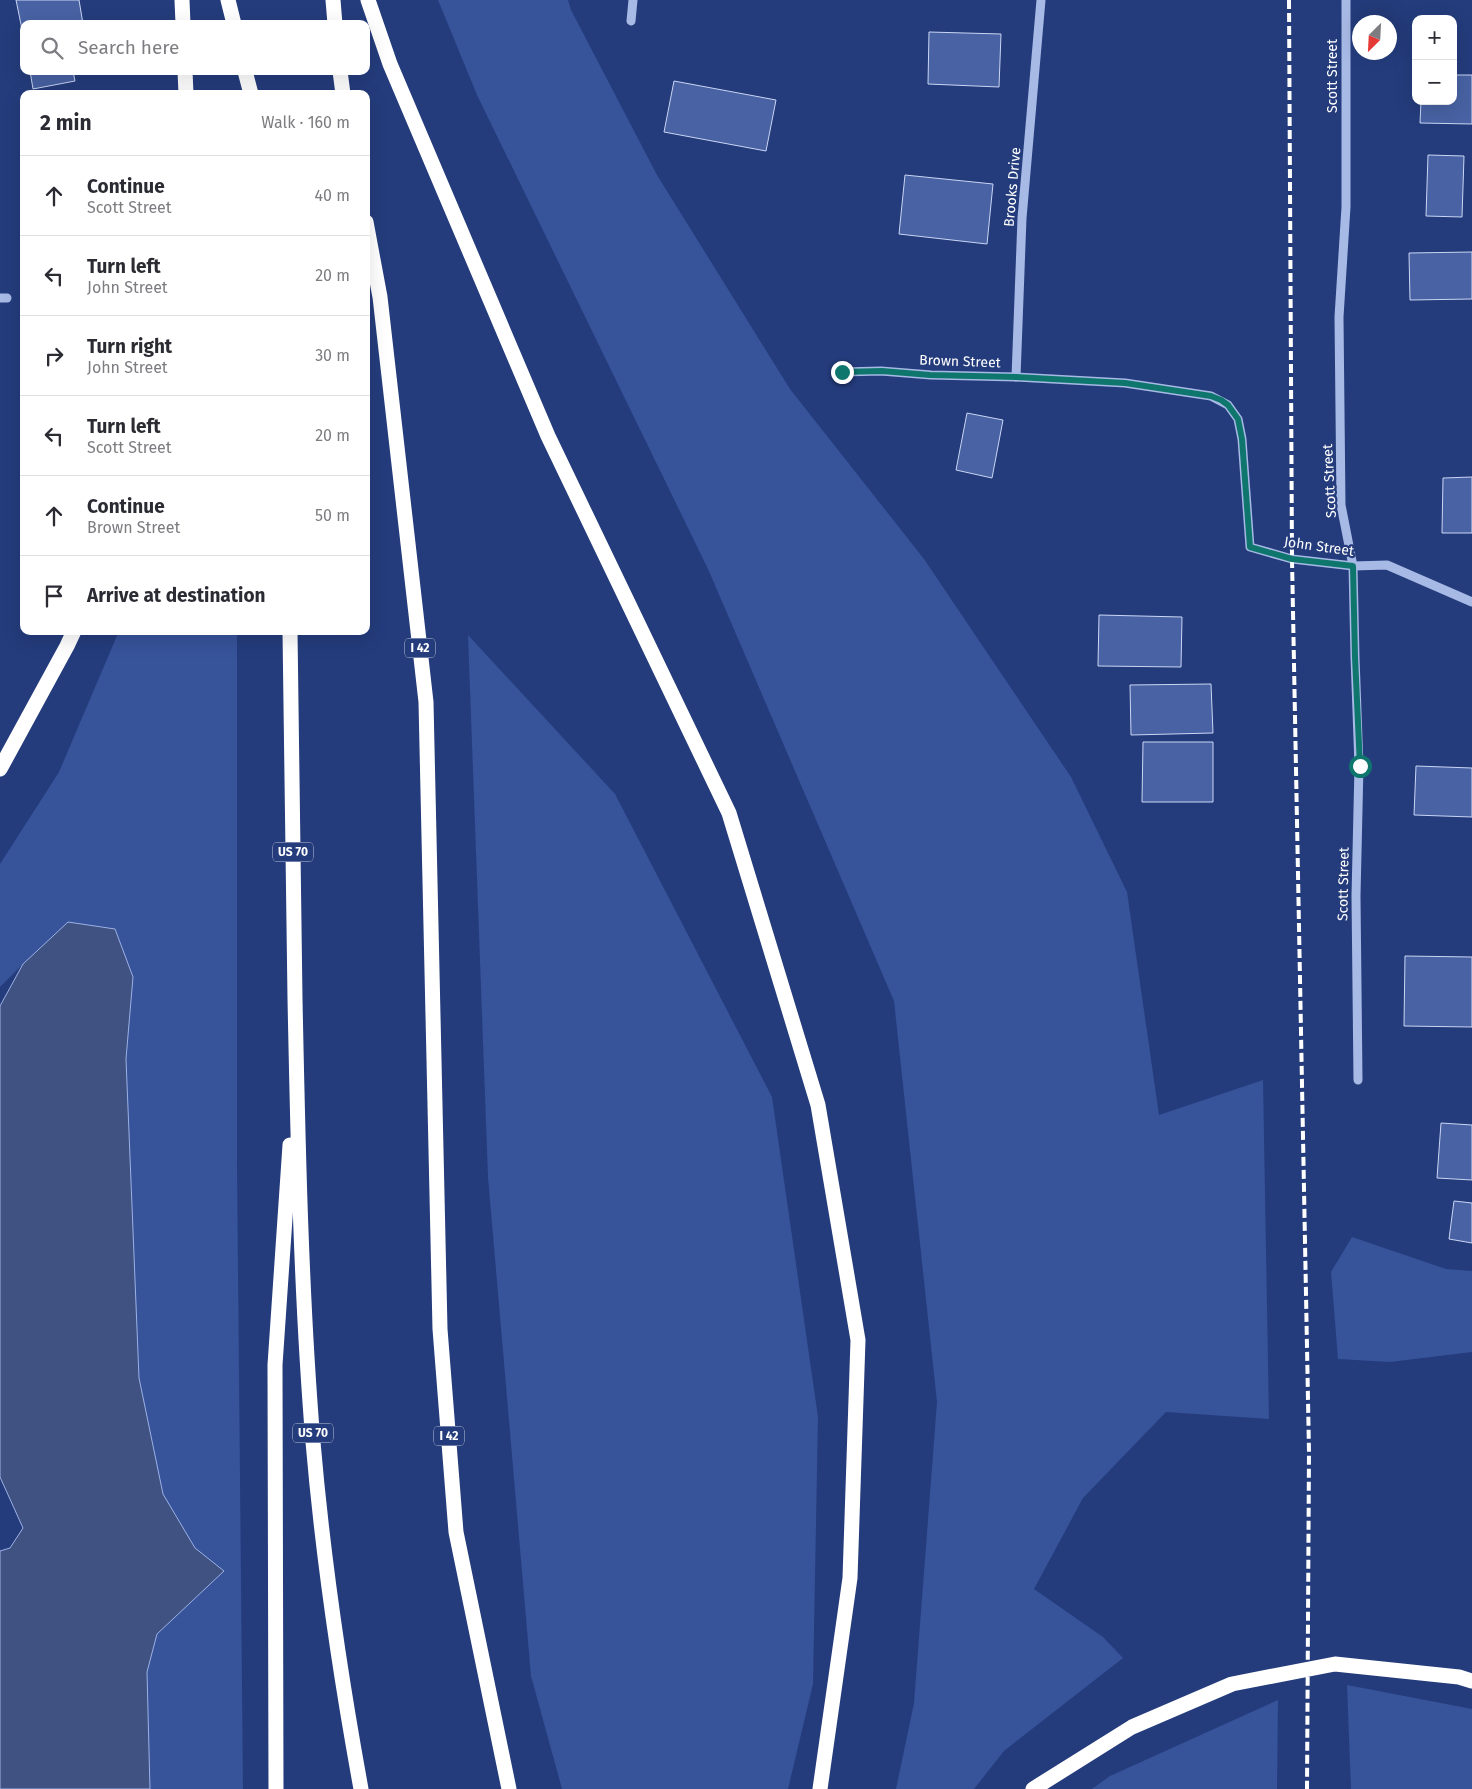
<!DOCTYPE html>
<html lang="en">
<head>
<meta charset="utf-8">
<style>
	body { margin:0; font-family:"Fira Sans",sans-serif; background:#f7f7f7; color:#2b2b33 }
	.controls { position:absolute; right:15px; top:15px; display:grid; overflow:hidden; border-radius:10px; box-shadow:0 5px 20px #0002 }
	.controls button { width:45px; height:45px; display:grid; place-items:center; padding:0; border:0; border-bottom:1px solid #e1e1e2; background:#fff; color:#2b2b33; font:25px sans-serif }
	.compass { position:absolute; left:1352px; top:15px; width:45px; height:45px; border-radius:50%; background:#fff; box-shadow:0 5px 20px #0002; rotate:204deg }
	.stop { position:absolute; width:15px; height:15px; margin:-11px; border:4px solid #0f766e; border-radius:50%; background:#fff }
	.stop.end { background:#0f766e; border-color:#fff; box-shadow:0 1px 5px #0008 }
	.list { margin:0; padding:0; list-style:none }
	h2 { display:flex; justify-content:space-between; align-items:center; height:65px; margin:0; padding:0 20px; font-size:21px }
	h2 small { font-size:16px; font-weight:400; color:#7c7c81 }
	.list li { display:grid; grid-template-columns:32px 1fr auto; gap:15px; align-items:center; box-sizing:border-box; height:80px; padding:0 20px; border-top:1px solid #e1e1e2 }
	.list b { display:block; font-size:19px; white-space:nowrap }
	.list p { margin:0; font-size:16px; white-space:nowrap; color:#7c7c81 }
	.list em { font-size:16px; font-style:normal; color:#7c7c81 }
	.icon { flex:none; width:28px; height:28px; fill:none; stroke:currentColor; stroke-width:2; stroke-linecap:round; stroke-linejoin:round }
	.map { position:relative; flex:none; width:1472px; height:1789px; overflow:hidden }
	.search { position:absolute; background:#fff; box-shadow:0 5px 20px #0002; left:20px; top:20px; width:350px; height:55px; display:flex; align-items:center; gap:12px; box-sizing:border-box; padding:0 18px; border-radius:10px; color:#7c7c81; font-size:19px }
	.panel { position:absolute; background:#fff; box-shadow:0 5px 20px #0002; left:20px; top:90px; width:350px; height:545px; border-radius:10px }
	.map>svg:first-child { display:block }
	.green { fill:#37539a }
	.water { fill:#405282; stroke:#9cb2e6 }
	.building { fill:#4862a3; stroke:#cad6f4 }
	.lines { fill:none; stroke-linecap:round; stroke-linejoin:round }
	.minor { stroke:#a7b9e5; stroke-width:9 }
	.highway { stroke:#fff; stroke-width:15 }
	.rail { stroke:#fff; stroke-width:4; stroke-dasharray:9 4; stroke-linecap:butt }
	.highway-bridge { stroke:#fff; stroke-width:15 }
	.route { stroke:#0f766e; stroke-width:6 }
	.labels { text-anchor:middle; stroke-width:4.5; stroke-linejoin:round; paint-order:stroke }
	.shield { fill:#243c7c; stroke:#bdc4d8; stroke-width:1 }
	.shield-label { font-size:12px; font-weight:bold; fill:#fff }
	.street-label { font-size:14px; fill:#fff; stroke:#243c7c }
</style>
</head>
<body>
<div class="map">
<svg width="1472" height="1789" viewBox="0 0 1472 1789">
	<rect width="100%" height="100%" fill="#243c7c"/>
	<g class="green">
		<path d="M438 0H568L571 10 657 175 790 389 924 559 1071 777 1127 892 1159 1115 1263 1080 1269 1419 1166 1412 1083 1498 1034 1589 1103 1637 1123 1658 1004 1751 974 1789H896L914 1703 937 1402 894 1001 708 569 477 95Z"/>
		<path d="M119 631H237V1165L243 1789H67L23 964 0 987V864L59 772Z"/>
		<path d="M468 635 615 794 772 1097 818 1417 813 1684 788 1789H562L531 1676 488 1177Z"/>
		<path d="M1352 1237 1446 1269 1472 1271V1352L1390 1362 1338 1359 1331 1272Z"/>
		<path d="M1347 1685 1472 1709V1789H1351Z"/>
		<path d="M1278 1700 1277 1789H1092L1110 1776Z"/>
	</g>
	<path class="water" d="M68 922 115 929 133 977 126 1059 139 1378 163 1494 195 1548 224 1571 157 1634 147 1672 150 1789H0V1551L10 1548 23 1528 0 1477V1006L23 964Z"/>
	<g class="building">
		<path d="M16 0H79L83 24H24V39Z"/>
		<path d="M929 32 1001 34 999 87 928 84Z"/>
		<path d="M30 71H73L75 81 33 89Z"/>
		<path d="M1453 75H1472V124L1420 123 1421 101H1453Z"/>
		<path d="M674 81 776 100 766 151 664 132Z"/>
		<path d="M1428 155 1464 156 1462 217 1426 216Z"/>
		<path d="M905 175 993 184 987 244 899 234Z"/>
		<path d="M1472 252V299L1410 300 1409 253Z"/>
		<path d="M967 413 1003 420 992 478 956 470Z"/>
		<path d="M1472 477V533H1442L1443 478Z"/>
		<path d="M1099 615 1182 617 1181 667 1098 666Z"/>
		<path d="M1211 684 1213 733 1131 735 1130 685Z"/>
		<path d="M1143 742H1213V802H1142Z"/>
		<path d="M1416 766 1472 768V817L1414 815Z"/>
		<path d="M1405 956 1472 957V1027L1404 1026Z"/>
		<path d="M1441 1123 1472 1125V1180L1437 1178Z"/>
		<path d="M1454 1201 1472 1203V1243L1449 1239Z"/>
	</g>
	<g class="lines">
		<g class="minor">
			<path d="M1346 0V207L1339 317 1341 505 1353 566 1355 657 1359 766 1356 896 1358 1080"/>
			<path d="M631 21 633 0"/>
			<path d="M0 298H7"/>
			<path d="M842 372 881 371 931 375 1016 377 1125 383 1211 396 1228 405 1238 419 1242 439 1250 547 1292 559 1353 566 1387 565 1472 602"/>
			<path d="M1016 377 1022 218 1041 0"/>
		</g>
		<g class="highway">
			<path d="M182 0 183 24"/>
			<path d="M228 0 234 24"/>
			<path d="M333 0 335 24"/>
			<path d="M368 0 390 64 548 436 729 813 818 1105 858 1340 850 1578 820 1789"/>
			<path d="M185 71 186 94"/>
			<path d="M245 71 251 94"/>
			<path d="M340 71 343 94"/>
			<path d="M366 222 380 297 426 702 440 1329 456 1532 509 1789"/>
			<path d="M290 631C292 754 293 876 295 999 298 1147 301 1295 313 1442 323 1559 340 1674 361 1789"/>
			<path d="M0 769 67 646 74 631"/>
			<path d="M276 1789 275 1365 290 1145"/>
		</g>
		<path class="rail" d="M1289 0 1292 559 1309 1452 1307 1789"/>
		<path class="highway-bridge" d="M1033 1789 1132 1727 1232 1684 1335 1664 1459 1677 1472 1681"/>
	</g>
	<g class="lines">
		<path class="route" d="M842 372 882 371 930 375 1016 377 1125 383 1211 396 1221 400 1228 405 1238 419 1242 439 1250 547 1292 559 1353 566 1355 657 1360 766"/>
	</g>
	<g class="labels">
		<g class="shield">
			<rect x="405" y="638.5" width="30" height="19" rx="4"/>
			<rect x="273" y="842.5" width="40" height="19" rx="4"/>
			<rect x="293" y="1423.5" width="40" height="19" rx="4"/>
			<rect x="434" y="1426.5" width="30" height="19" rx="4"/>
		</g>
		<g class="shield-label">
			<text x="420" y="652">I 42</text>
			<text x="293" y="856">US 70</text>
			<text x="313" y="1437">US 70</text>
			<text x="449" y="1440">I 42</text>
		</g>
		<g class="street-label">
			<text transform="translate(1332 76) rotate(-90)" y="5">Scott Street</text>
			<text transform="translate(1012 187) rotate(-85)" y="5">Brooks Drive</text>
			<text transform="translate(960 361) rotate(2)" y="5">Brown Street</text>
			<text transform="translate(1329 481) rotate(-93)" y="5">Scott Street</text>
			<text transform="translate(1319 546) rotate(8)" y="5">John Street</text>
			<text transform="translate(1343 884) rotate(-89)" y="5">Scott Street</text>
		</g>
	</g>
</svg>
<div class="controls">
<button>+</button>
<button>−</button>
</div>
<svg class="compass" viewBox="-18 -18 36 36"><path d="M0-13l5 13h-10z" fill="#e53935"/><path d="M0 13l5-13h-10z" fill="#7c7c81"/></svg>
<div class="stop" style="left:1360px;top:766px"></div>
<div class="stop end" style="left:842px;top:372px"></div>
<div class="search"><svg class="icon" aria-label="search" viewBox="0 0 24 24"><circle cx="10" cy="10" r="6"/><path d="M15 15l6 6"/></svg>Search here</div>
<section class="panel">
<h2>2 min<small>Walk · 160 m</small></h2>
<ul class="list">
<li><svg class="icon" aria-label="ahead" viewBox="0 0 24 24"><path d="M12 20V5M6 11l6-6 6 6"/></svg><div><b>Continue</b><p>Scott Street</p></div><em>40 m</em></li>
<li><svg class="icon" aria-label="left" viewBox="0 0 24 24"><path d="M17 20v-9H6M10 6l-5 5 5 5"/></svg><div><b>Turn left</b><p>John Street</p></div><em>20 m</em></li>
<li><svg class="icon" aria-label="right" viewBox="0 0 24 24"><path d="M7 20v-9h11M14 6l5 5-5 5"/></svg><div><b>Turn right</b><p>John Street</p></div><em>30 m</em></li>
<li><svg class="icon" aria-label="left" viewBox="0 0 24 24"><path d="M17 20v-9H6M10 6l-5 5 5 5"/></svg><div><b>Turn left</b><p>Scott Street</p></div><em>20 m</em></li>
<li><svg class="icon" aria-label="ahead" viewBox="0 0 24 24"><path d="M12 20V5M6 11l6-6 6 6"/></svg><div><b>Continue</b><p>Brown Street</p></div><em>50 m</em></li>
<li><svg class="icon" aria-label="arrive" viewBox="0 0 24 24"><path d="M6 21V4h12l-3 4 3 4H6"/></svg><div><b>Arrive at destination</b></div></li>
</ul>
</section>
</div>
</body>
</html>
